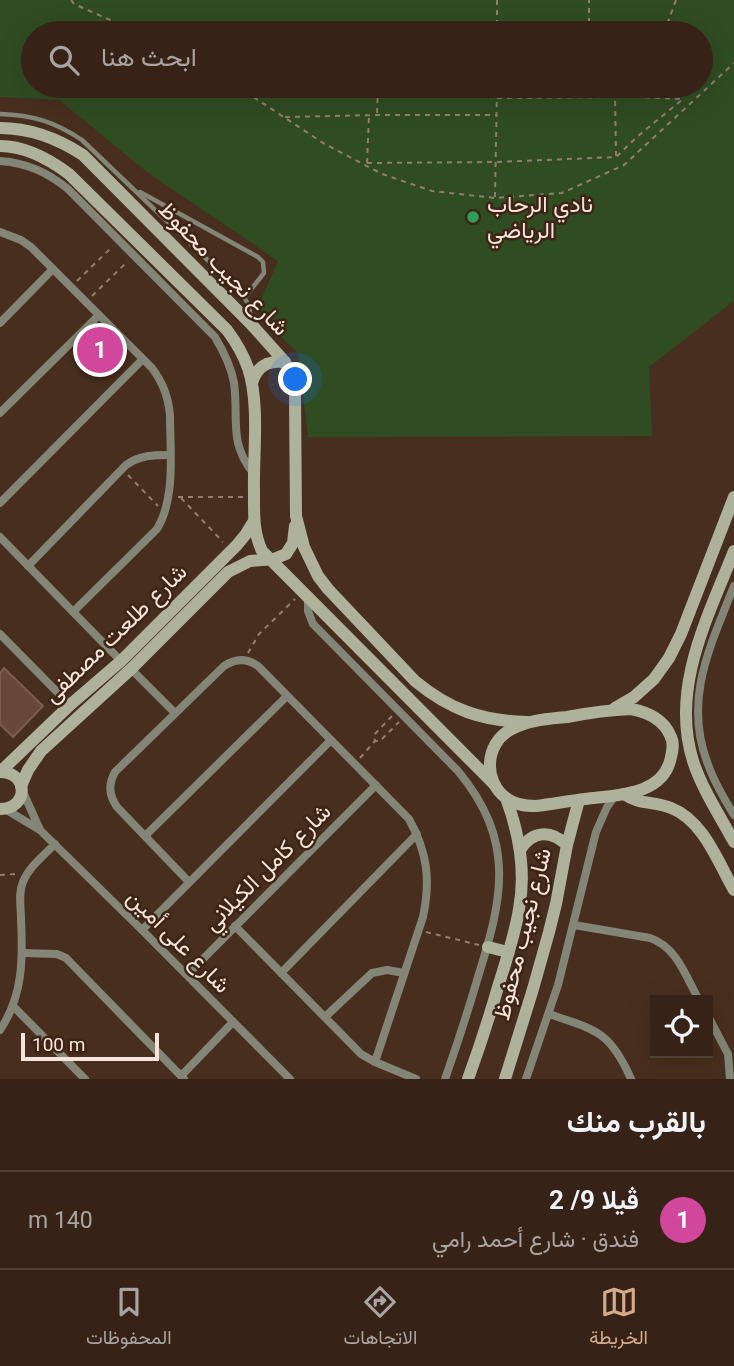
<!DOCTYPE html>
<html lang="ar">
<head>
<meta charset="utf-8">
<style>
	body { margin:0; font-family:Roboto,Vazirmatn,sans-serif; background:#412f23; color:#f1f3f6; direction:rtl }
	.controls { position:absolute; right:21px; bottom:21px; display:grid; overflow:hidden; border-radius:0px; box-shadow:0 7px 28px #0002 }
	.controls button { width:63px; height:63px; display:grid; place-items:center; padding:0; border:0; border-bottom:2px solid #503f35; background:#362216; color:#f1f3f6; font:35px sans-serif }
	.scale { position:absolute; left:21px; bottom:18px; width:138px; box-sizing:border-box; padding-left:7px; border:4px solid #f6e4da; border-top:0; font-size:19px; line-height:24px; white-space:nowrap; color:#f6e4da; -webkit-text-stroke:5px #3d2414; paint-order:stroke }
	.you { position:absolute; left:296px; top:380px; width:24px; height:24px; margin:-18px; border:5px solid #fff; border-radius:50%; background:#1a73e8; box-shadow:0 0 0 10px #1a73e833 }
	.badge { display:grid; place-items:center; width:46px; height:46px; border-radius:50%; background:#d6ab8b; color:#fff; font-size:23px; font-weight:700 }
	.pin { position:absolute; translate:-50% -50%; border:4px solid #fff; box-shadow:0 2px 7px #0006 }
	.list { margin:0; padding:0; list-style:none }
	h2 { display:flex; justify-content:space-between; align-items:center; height:91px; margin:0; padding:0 28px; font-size:30px }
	h2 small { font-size:23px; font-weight:400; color:#aaa4a1 }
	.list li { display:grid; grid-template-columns:46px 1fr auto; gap:21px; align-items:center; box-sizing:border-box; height:98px; padding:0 28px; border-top:2px solid #503f35 }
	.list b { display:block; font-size:26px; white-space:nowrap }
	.list p { margin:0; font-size:23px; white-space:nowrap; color:#aaa4a1 }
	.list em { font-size:23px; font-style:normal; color:#aaa4a1 }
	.icon { flex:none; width:38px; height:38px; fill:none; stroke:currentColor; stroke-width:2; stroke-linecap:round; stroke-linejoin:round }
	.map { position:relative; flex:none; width:734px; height:1079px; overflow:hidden; direction:ltr }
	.search { position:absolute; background:#362216; box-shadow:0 7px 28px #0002; left:21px; right:21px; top:21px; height:77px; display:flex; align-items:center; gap:18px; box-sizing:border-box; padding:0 24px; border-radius:38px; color:#aaa4a1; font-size:26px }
	.sheet { height:189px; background:#362216 }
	nav { display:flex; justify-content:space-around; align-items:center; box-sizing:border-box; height:98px; border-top:2px solid #503f35; background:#362216; font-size:19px; color:#aaa4a1 }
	nav a { display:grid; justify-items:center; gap:4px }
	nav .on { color:#d6ab8b }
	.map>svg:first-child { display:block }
	.green { fill:#304c22; fill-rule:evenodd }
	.building { fill:#67483b; stroke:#7c5c4f; stroke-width:2 }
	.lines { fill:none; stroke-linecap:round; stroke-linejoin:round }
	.path { stroke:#937d6f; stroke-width:2; stroke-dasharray:5 5; stroke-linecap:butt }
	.lane { stroke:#838576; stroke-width:4.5 }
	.street { stroke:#838576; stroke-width:8 }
	.secondary { stroke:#afb29b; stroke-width:12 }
	.leisure-dot { fill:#2e9e5b; stroke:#3d2414; stroke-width:2.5 }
	.labels { text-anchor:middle; stroke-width:5; stroke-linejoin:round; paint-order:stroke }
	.poi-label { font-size:23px; fill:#f6e4da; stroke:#3d2414; text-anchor:start }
	.street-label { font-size:23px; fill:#f6e4da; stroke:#3d2414 }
</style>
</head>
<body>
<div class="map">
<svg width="734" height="1079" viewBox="0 0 734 1079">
	<rect width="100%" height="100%" fill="#482e1e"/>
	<path class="green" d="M0 0H734V301L649 367 652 436 308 437 298 353 262 319 261 300 278 261 147 172 59 100 0 97ZM33 33H701V86H33Z"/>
	<path class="building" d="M4 668 43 706 13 737 0 724V673Z"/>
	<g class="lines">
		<g class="path">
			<path d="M71 0 74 4 140 33"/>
			<path d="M497 0V33"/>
			<path d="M497 32 533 33"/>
			<path d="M589 33V0"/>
			<path d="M664 33 676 0"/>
			<path d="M237 86 323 143 382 174 432 191 495 198 562 193 624 165 734 63"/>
			<path d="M497 98 614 97"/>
			<path d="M535 98V86"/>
			<path d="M662 98 663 86"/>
			<path d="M377 113 378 86"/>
			<path d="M285 117 377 115H497"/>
			<path d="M616 156 615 96 683 99"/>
			<path d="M367 163 496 162 616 157 638 136 683 99"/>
			<path d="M367 163 369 116"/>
			<path d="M495 197 497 86"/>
			<path d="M77 281 113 246"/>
			<path d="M92 296 128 261"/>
			<path d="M128 475 158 506"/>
			<path d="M178 497H243"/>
			<path d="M181 498 223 542"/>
			<path d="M248 653 259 634 295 599"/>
			<path d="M392 716 374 735 375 741H380L399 722"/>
			<path d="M360 758 375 741"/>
			<path d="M0 875 16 874"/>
			<path d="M526 927 537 930"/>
			<path d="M426 932 479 945"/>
			<path d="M508 993 519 996"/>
		</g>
		<g class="lane">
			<path d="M0 114C33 115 55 122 82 140L242 293 249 306 251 320"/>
			<path d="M140 192 258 257 263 262 264 273 245 297"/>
		</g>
		<g class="street">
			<path d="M0 161C27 163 47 172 68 189L215 337C224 352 231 366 234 383 239 420 228 442 254 474"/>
			<path d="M0 232 21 240 31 247 152 368C163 383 168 396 170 415 170 450 176 498 157 529L73 612"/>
			<path d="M0 323 53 269"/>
			<path d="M0 413 99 315"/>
			<path d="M0 503 143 359"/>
			<path d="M0 537 121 661"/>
			<path d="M28 566 126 465C140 455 153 455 170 455"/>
			<path d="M734 586C710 647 682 701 709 767 715 784 725 800 734 815"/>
			<path d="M308 596V611L313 624 458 771C516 841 503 897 478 977 468 1011 457 1045 445 1079"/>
			<path d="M0 634 70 705"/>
			<path d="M131 669 175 713"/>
			<path d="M23 792 40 830 142 930 290 1079"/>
			<path d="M5 809 40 830"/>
			<path d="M145 836 287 696"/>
			<path d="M189 882 117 807C109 795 108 785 115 772L224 666C236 658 247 658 258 666L409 819C427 852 431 879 423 917L375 1062"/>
			<path d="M574 925 650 938C677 947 686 977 699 1000"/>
			<path d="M235 926 361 1054 375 1062 416 1079"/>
			<path d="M142 930 331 740"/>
			<path d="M23 953 57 954 66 958 184 1079"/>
			<path d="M281 973 417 834"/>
			<path d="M187 975 376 785"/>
			<path d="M13 1006 85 1079"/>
			<path d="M549 1014C596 1030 610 1031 631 1079"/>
			<path d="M708 1016 728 1054 730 1079"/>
			<path d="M325 1017 372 973 387 970 404 973"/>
			<path d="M0 1030C23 996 23 959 21 919 21 907 18 893 23 882 29 867 44 855 55 844"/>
			<path d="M181 1076 233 1022"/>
			<path d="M526 1079 558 985 596 832 607 807 615 796"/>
		</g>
		<g class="secondary">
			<path d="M0 128C31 128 57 138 83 155L251 324 285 362 290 373 295 395 296 516 304 547 318 576 328 589 415 681C450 710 482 721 527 722"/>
			<path d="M0 146C26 146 49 159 69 174L227 330C236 342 243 354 248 368 260 404 253 454 254 492 254 513 253 532 262 551L495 785"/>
			<path d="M252 383C257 366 268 360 285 362"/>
			<path d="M734 551C708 617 670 688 693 761 702 789 720 816 734 842"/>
			<path d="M615 708 634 697 654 679 669 658 681 634 734 497"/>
			<path d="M631 709C647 712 663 719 670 735 674 742 673 749 671 757 664 796 616 795 585 799 569 801 552 804 536 806 525 806 515 805 506 798 483 781 485 744 510 730 527 720 547 719 567 717 588 713 609 710 631 709Z"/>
			<path d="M0 772 70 705 121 661 237 545 246 534 254 521"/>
			<path d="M0 772C29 772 29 809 0 809"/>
			<path d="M21 786 28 770 41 751 131 669 228 572 250 561 274 559 286 554 293 543 295 526"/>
			<path d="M624 794C639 805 655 801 671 808 703 820 718 862 734 890"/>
			<path d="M520 850C532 831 550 829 567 845"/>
			<path d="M488 947 508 952"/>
			<path d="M468 1079C479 1049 489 1018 498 987 506 961 515 935 519 909 526 872 519 833 506 798"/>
			<path d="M505 1079 533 989 549 932 556 904 567 845 579 800"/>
		</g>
	</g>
	<circle class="leisure-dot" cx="473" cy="217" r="7"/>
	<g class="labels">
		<g class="poi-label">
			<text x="487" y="212">نادي الرحاب<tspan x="487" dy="26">الرياضي</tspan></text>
		</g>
		<g class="street-label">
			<text transform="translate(224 268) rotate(46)" y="8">شارع نجيب محفوظ</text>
			<text transform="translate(115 633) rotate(-44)" y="8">شارع طلعت مصطفى</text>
			<text transform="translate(267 867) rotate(-45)" y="8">شارع كامل الكيلاني</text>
			<text transform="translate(522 934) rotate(-76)" y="8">شارع نجيب محفوظ</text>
			<text transform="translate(179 941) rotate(45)" y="8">شارع على أمين</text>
		</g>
	</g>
</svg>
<div class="controls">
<button><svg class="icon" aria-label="locate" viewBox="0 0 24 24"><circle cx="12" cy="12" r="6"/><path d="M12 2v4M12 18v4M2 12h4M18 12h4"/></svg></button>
</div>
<div class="scale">100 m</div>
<div class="you"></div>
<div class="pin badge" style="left:100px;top:350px;background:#d1479c">1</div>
<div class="search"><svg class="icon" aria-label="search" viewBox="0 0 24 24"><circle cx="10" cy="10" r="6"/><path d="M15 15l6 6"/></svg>ابحث هنا</div>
</div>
<section class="sheet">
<h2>بالقرب منك<small></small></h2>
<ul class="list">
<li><span class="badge" style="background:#d1479c">1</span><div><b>ڤيلا 9/ 2</b><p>فندق · شارع أحمد رامي</p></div><em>140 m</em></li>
</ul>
</section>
<nav>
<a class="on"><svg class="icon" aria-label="map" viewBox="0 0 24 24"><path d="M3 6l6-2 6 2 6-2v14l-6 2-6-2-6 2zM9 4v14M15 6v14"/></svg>الخريطة</a>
<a><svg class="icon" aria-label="directions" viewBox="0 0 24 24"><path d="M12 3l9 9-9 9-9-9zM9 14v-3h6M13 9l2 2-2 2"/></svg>الاتجاهات</a>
<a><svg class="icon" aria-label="saved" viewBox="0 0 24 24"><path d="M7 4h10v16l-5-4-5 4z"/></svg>المحفوظات</a>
</nav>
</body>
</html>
